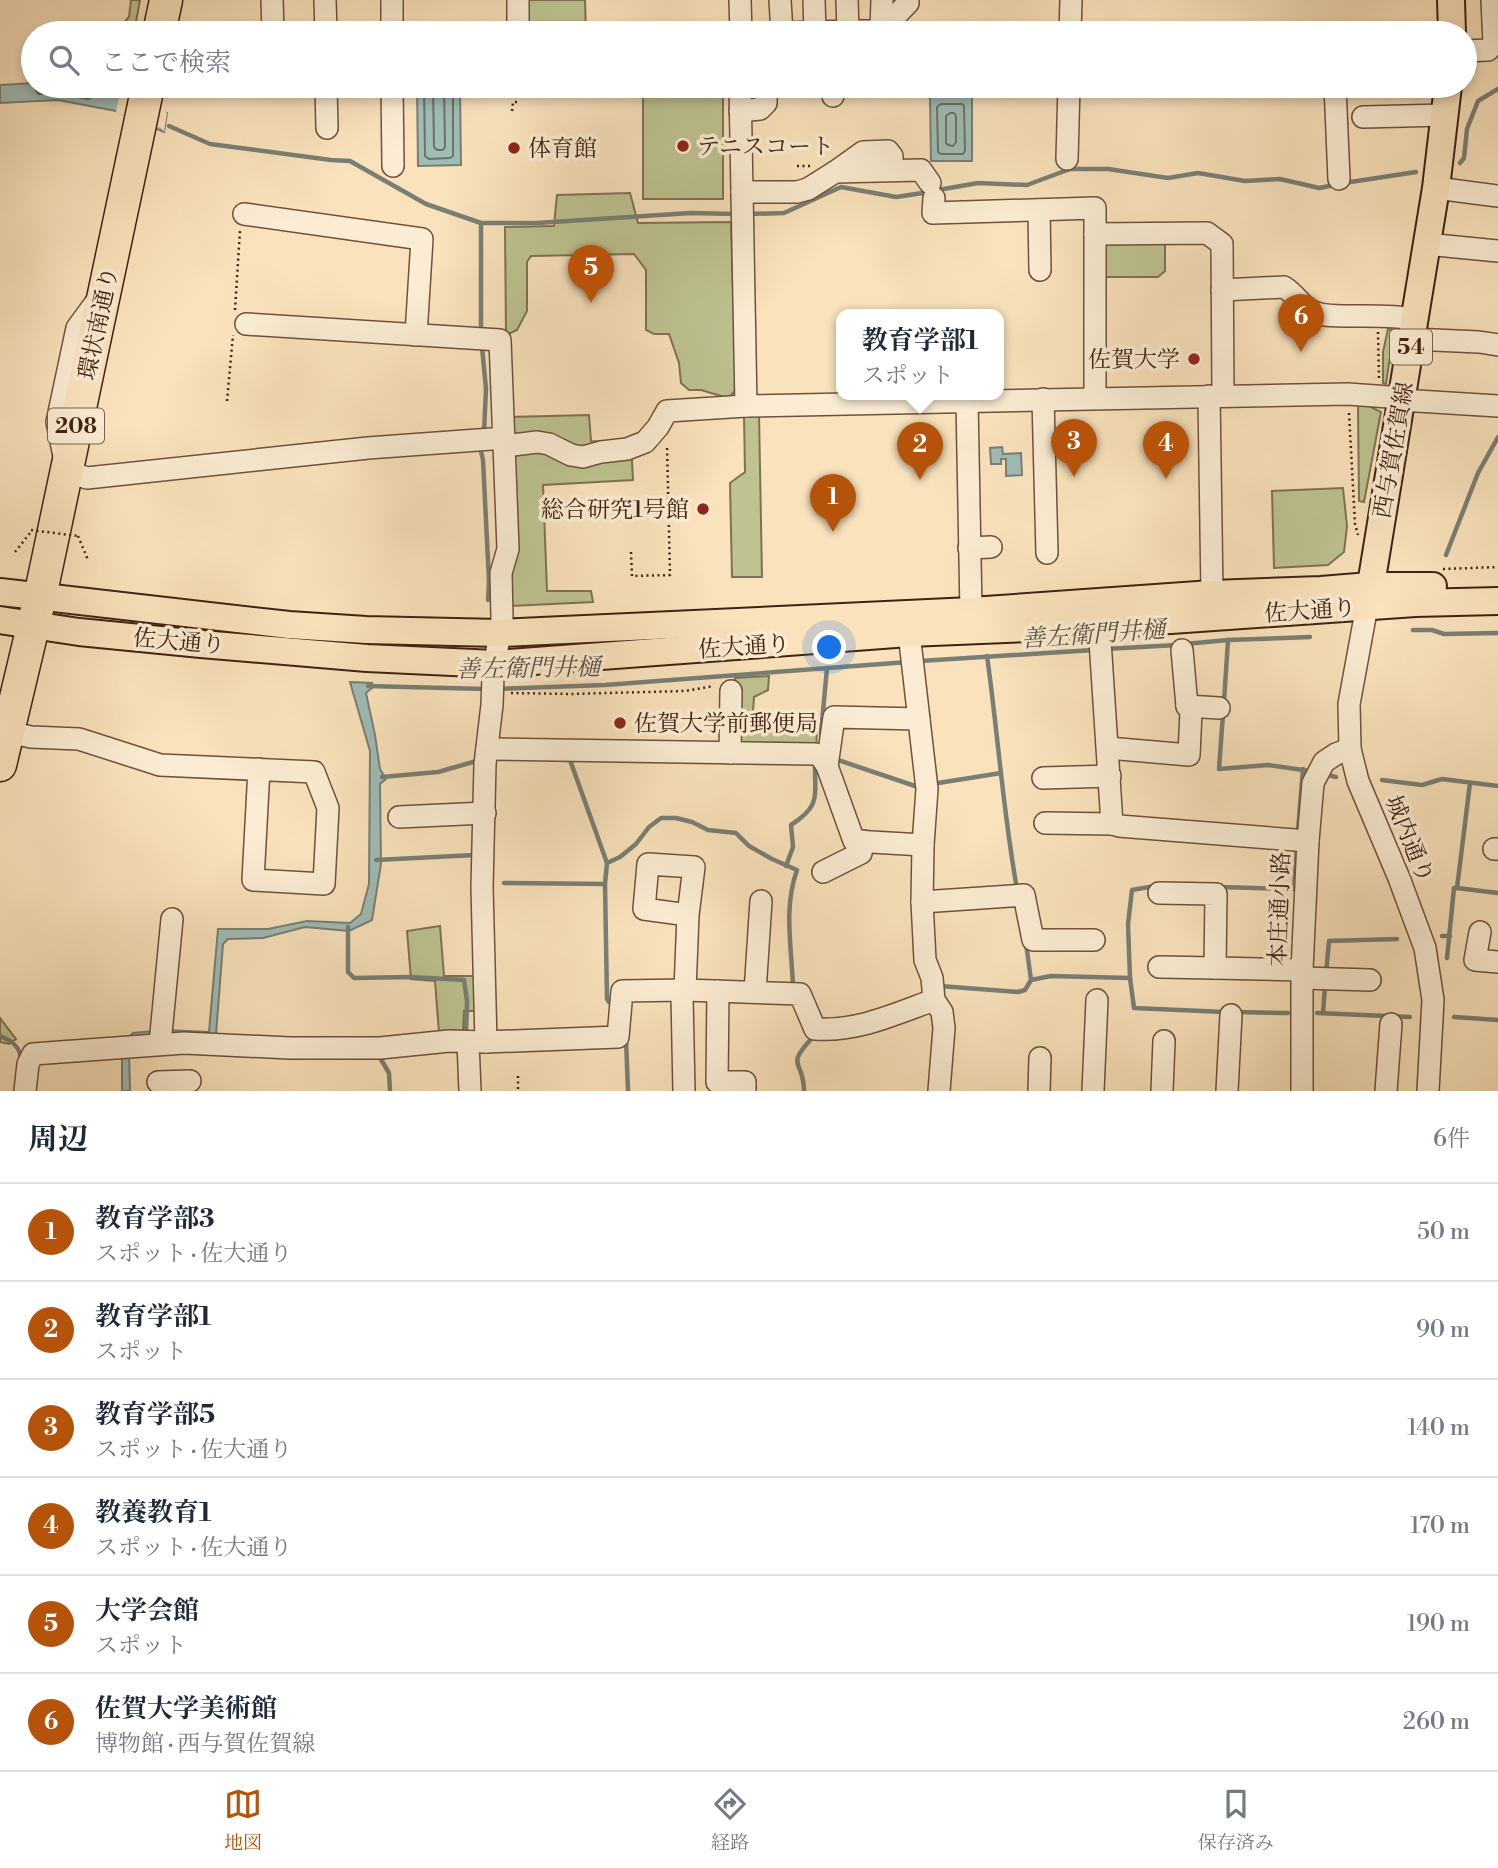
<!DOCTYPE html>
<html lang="ja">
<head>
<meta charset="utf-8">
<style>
	body { margin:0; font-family:"Libre Bodoni","Noto Serif JP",serif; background:#f2f2f3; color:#1f2937 }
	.you { position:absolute; left:830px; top:648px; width:24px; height:24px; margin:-18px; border:5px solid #fff; border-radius:50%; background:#1a73e8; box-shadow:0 0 0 10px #1a73e833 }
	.badge { display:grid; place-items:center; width:46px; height:46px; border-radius:50%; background:#b45309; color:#fff; font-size:23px; font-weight:700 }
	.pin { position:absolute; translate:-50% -58px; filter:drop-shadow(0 2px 4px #0008) }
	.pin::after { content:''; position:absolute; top:37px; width:24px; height:21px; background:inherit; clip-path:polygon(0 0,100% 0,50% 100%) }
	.popup { position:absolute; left:836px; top:309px; width:168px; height:91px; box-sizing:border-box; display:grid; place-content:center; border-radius:14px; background:#fff; filter:drop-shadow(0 2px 5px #0005); font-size:23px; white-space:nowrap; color:#747a83 }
	.popup b { font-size:26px; color:#1f2937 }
	.popup::after { content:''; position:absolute; left:50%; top:100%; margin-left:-14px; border:14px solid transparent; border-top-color:#fff }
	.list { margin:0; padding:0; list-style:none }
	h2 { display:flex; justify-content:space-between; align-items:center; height:91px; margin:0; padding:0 28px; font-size:30px }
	h2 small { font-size:23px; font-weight:400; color:#747a83 }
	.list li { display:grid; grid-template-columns:46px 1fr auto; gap:21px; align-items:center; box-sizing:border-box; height:98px; padding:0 28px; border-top:2px solid #e0e1e3 }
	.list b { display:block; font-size:26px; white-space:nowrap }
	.list p { margin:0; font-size:23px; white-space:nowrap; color:#747a83 }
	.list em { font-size:23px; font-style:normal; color:#747a83 }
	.icon { flex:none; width:38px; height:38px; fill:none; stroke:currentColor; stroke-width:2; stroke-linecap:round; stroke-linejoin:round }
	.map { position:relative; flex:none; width:1498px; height:1091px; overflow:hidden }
	.search { position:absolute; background:#fff; box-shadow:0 4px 10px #0003; left:21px; right:21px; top:21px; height:77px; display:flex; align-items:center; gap:18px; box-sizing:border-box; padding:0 24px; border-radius:38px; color:#747a83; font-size:26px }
	.sheet { height:679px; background:#fff }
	nav { display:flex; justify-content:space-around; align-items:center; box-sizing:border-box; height:98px; border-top:2px solid #e0e1e3; background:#fff; font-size:19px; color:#747a83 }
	nav a { display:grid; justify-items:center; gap:4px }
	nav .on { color:#b45309 }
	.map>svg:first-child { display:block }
	.green { fill:#bec391; stroke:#7f7252; stroke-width:2 }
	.water { fill:#9fbdb7; stroke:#797f75; stroke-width:2 }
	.pier { fill:#f9e2bc }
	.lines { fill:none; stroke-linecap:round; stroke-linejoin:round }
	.shore { stroke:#707064; stroke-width:2 }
	.stream { stroke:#797f75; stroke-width:4.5 }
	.minor-casing { stroke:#6e523c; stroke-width:24 }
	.major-casing { stroke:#402212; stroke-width:30 }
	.highway-casing { stroke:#402212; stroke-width:35 }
	.path { stroke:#402212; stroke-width:2.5; stroke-dasharray:2 3.5; stroke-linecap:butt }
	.minor { stroke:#fbecd3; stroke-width:21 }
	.major { stroke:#f9e2bc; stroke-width:26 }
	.highway { stroke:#f9e2bc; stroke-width:32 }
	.path-bridge { stroke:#402212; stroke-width:2.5; stroke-dasharray:2 3.5; stroke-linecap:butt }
	.poi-dot { fill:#8f2418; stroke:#fbecd3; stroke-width:2.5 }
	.labels { text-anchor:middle; stroke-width:7; stroke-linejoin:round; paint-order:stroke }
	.shield { fill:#fbecd3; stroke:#785f4c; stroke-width:2 }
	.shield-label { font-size:21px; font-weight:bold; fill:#402212 }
	.poi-label { font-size:23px; fill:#402212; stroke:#fbecd3; text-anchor:start }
	.street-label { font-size:23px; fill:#402212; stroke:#fbecd3 }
	.water-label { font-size:24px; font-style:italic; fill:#5c5044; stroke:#fbecd3 }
</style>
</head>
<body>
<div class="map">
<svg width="1498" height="1091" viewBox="0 0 1498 1091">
	<rect width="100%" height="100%" fill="#f9e2bc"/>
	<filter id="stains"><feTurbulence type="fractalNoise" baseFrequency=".00286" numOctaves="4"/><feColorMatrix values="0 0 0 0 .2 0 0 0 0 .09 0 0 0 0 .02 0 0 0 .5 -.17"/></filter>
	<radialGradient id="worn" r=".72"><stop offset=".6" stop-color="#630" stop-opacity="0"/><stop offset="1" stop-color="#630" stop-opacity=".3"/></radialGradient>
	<g class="green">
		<path d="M131 0H140L134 33H119L120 27 129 17Z"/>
		<path d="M522 0H585L586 33H523Z"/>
		<rect x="643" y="92" width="80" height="107"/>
		<path d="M630 193 638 223 731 222 736 390 728 398 701 390H689L681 383 679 363 669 334H654L646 330V270L634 254 531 256 527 262V311L517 330 506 335 505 227 554 226 557 195Z"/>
		<path d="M1165 239V271L1158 277H1103V245L1107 240Z"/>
		<path d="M1388 329 1394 330 1386 384 1383 383V352Z"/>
		<path d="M1363 403 1381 412 1364 502 1359 501 1358 407Z"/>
		<path d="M759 414 762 577H732L730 483 745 472 744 415Z"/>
		<path d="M589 415 591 441 631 442 633 480 543 485 547 591H591L593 602 511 606 509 417Z"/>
		<path d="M1343 488 1347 526 1344 552 1328 565 1274 568 1272 491Z"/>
		<path d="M769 676 768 690 754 697 752 727 762 734 784 727 817 731 816 749 733 748 735 678Z"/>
		<path d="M440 926 444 976H477L478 1011H464L463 1032 439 1033 435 981 411 979 407 931Z"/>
		<path d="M0 1018 16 1039 9 1044 0 1042Z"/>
	</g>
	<g class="water">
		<path d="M33 83V86H80L120 93 167 113 164 132 116 111 58 100 0 103V85Z"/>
		<path d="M417 86H460L461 165 418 166Z"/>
		<path d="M930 97H972V161H931Z"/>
		<path d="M1002 447 1003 454 1021 453 1022 475 1006 476V459H1001V464H991L990 448Z"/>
		<path d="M350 682 372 683V688L366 693 375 735 380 769 386 779 380 784 381 864 372 920 349 931 305 927 263 938 228 939 223 944 216 1034 210 1038 129 1051 130 1091H122V1044L133 1033 165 1030 209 1032 218 929H268L307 921 350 923 361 914 369 884 370 751Z"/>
	</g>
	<path class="pier" d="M120 93 163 109 167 113 164 132 161 128 117 113 116 111Z"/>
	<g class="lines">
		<g class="shore">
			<path d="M39 86 36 91 39 94H59L89 99 93 96 90 86"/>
			<path d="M424 86 425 156 429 159 450 158 453 156V86"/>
			<path d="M433 86 434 147 437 150H443L445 147 444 86"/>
			<path d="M941 104H962L964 106 965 151 963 154H941L938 152 937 107Z"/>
			<path d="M950 113H954L956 116V142L953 146 948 145 946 143V116Z"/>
		</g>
		<g class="stream">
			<path d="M169 126 210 144 331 160 350 161 426 204 481 223H537L691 213 737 214"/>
			<path d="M1460 163 1464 158 1467 129 1478 101 1498 89"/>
			<path d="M1344 183 1416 172"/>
			<path d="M938 190 978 183 1027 185 1070 169H1108L1168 178 1198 173 1245 181 1280 179 1319 188 1335 185"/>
			<path d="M749 214 784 213 841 187 896 197 929 192"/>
			<path d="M481 223V331"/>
			<path d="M482 347 486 389 484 432"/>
			<path d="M480 447 483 460 489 581 488 600"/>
			<path d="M1446 555 1478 473 1498 437"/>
			<path d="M1413 630H1432L1444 634 1498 633"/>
			<path d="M1185 644 1228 640 1310 637"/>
			<path d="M1105 649 1177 645"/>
			<path d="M987 656C998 734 1003 812 1017 889"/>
			<path d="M920 661 1093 650"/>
			<path d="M368 686 485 689"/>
			<path d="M497 689 605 685 908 662"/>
			<path d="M1224 702 1228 640"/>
			<path d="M1223 714 1219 769 1268 765 1310 771"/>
			<path d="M821 733 827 668"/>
			<path d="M835 759 915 786 920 785"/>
			<path d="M565 760H570L607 863 605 884 607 999 609 1002 616 1003"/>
			<path d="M1328 775 1336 777"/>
			<path d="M382 777 438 772 480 760"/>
			<path d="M1382 780 1422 785 1442 779 1498 786"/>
			<path d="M932 784 1001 773"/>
			<path d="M1298 831 1303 769"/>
			<path d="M376 860 475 855"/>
			<path d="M607 863 620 857 636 844 649 827 661 818H676L692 822 708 830 736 833 749 846 772 859 797 870C783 909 792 948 793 988"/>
			<path d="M786 866 793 847 791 825C820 806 815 798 815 766L817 761"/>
			<path d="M504 883 605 884"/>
			<path d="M1155 886 1132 890 1128 924 1130 978 1134 1008 1225 1012"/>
			<path d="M1220 887 1294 889 1297 846"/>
			<path d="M1457 888 1498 893"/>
			<path d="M348 927V972L354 978 410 977 464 980 467 1001 466 1033 463 1034"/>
			<path d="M1442 936H1450"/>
			<path d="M1447 958 1454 888H1457L1470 783"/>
			<path d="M1326 974 1329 941 1397 939"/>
			<path d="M1031 980 1051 976 1130 978"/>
			<path d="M940 986 1018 992 1025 990 1031 980 1026 943"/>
			<path d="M1237 1012 1288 1013"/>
			<path d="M1317 1013 1410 1017"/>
			<path d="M1323 1013 1325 986"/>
			<path d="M1454 1017 1498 1020"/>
			<path d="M0 1036C11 1040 20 1046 21 1059"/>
			<path d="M626 1039 628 1091"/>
			<path d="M379 1056 389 1073 390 1091"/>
			<path d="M804 1091C804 1059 784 1068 813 1037"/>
		</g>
		<defs>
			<g id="minor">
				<path d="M272 0 273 33"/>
				<path d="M325 0 326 33"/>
				<path d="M392 0V33"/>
				<path d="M518 0V33"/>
				<path d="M740 0 741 33"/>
				<path d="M780 0 782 33"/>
				<path d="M814 0 815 32"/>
				<path d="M847 0 848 31"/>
				<path d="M881 31 908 3V0"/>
				<path d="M784 33 848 31H881L882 0"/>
				<path d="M1070 33 1071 0"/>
				<path d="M1465 51 1488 50 1494 44 1492 0"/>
				<path d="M326 86 327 128"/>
				<path d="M392 86 393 166"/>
				<path d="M740 86 746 406 1348 394 1389 397"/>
				<path d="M832 86 833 96"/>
				<path d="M1335 86 1339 179"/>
				<path d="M740 111 760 109 766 103V86"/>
				<path d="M1363 117 1445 115"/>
				<path d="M1067 159 1069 86"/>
				<path d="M835 172 863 152 888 151 892 156V170"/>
				<path d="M1436 188 1498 196"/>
				<path d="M742 192H797L808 189 835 172 921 170 930 183"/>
				<path d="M934 198 933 213 1095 208V234L1207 233 1222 244 1223 396"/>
				<path d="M1039 210 1040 270"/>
				<path d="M244 214 422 239 416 335"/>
				<path d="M1426 244 1498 251"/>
				<path d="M1222 290 1284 287C1296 294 1301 307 1314 312 1324 317 1336 315 1347 316 1370 316 1392 315 1415 319"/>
				<path d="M99 298 77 328 57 422 67 471 87 478 368 448 505 438"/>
				<path d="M246 324 500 340 508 549 501 573 502 618 493 676 492 705 485 764 482 887 486 1042"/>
				<path d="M1412 339 1479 342 1498 345"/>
				<path d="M1209 396 1212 594"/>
				<path d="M1095 398V234"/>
				<path d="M1043 399 1047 553"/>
				<path d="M1401 400 1498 406"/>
				<path d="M967 401 971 611"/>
				<path d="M505 446 537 442 549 444 571 455 583 457 601 452 627 449 645 442 658 427 667 411 746 406"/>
				<path d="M969 548 991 547"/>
				<path d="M1367 606 1349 704 1350 749 1358 781 1399 878 1425 948 1433 1000 1428 1091"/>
				<path d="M1099 625 1112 824 1119 826 1308 841"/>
				<path d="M909 633 927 789 923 845 922 902 925 960 932 978 934 1000 942 1012 944 1028 939 1091"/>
				<path d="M1187 706 1219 708"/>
				<path d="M8 732 31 737 79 739 160 765 314 772 328 808 324 884 253 880 259 769"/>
				<path d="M1108 748 1189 755 1191 711 1187 706 1182 650"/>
				<path d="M487 749 816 754 821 757 827 766 854 841 923 845"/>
				<path d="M730 753 731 691"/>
				<path d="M827 766 834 717 919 719"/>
				<path d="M1043 778 1110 776"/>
				<path d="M399 817 485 813"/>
				<path d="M1045 823 1112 824"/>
				<path d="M1494 849H1498"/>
				<path d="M823 872 861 853 863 841"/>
				<path d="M1159 893 1216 894 1215 968 1159 967"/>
				<path d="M922 902 1024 895 1033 940H1094"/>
				<path d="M1480 932 1475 960 1498 962"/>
				<path d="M1215 968 1302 970"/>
				<path d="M1302 978 1370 980"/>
				<path d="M718 991 717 1082H745V1091"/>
				<path d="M755 992 761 901"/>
				<path d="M468 1042 470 1091"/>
				<path d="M160 1044 172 919"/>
				<path d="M158 1082 190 1081"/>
				<path d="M25 1091 28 1064 33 1054 184 1043 290 1048H380L449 1041 486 1042 618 1037 622 991 685 990 800 994 815 1029C857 1032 895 1014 934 1000"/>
				<path d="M684 1091 682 997 685 990 688 915 694 867 648 864 644 909 688 915"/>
				<path d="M1039 1091 1040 1058"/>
				<path d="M1093 1091 1097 1000"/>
				<path d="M1162 1091 1164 1041"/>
				<path d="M1227 1091 1231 1015"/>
				<path d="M1302 1091V970L1308 841 1313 783 1324 762 1336 754 1350 749"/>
				<path d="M1386 1091 1391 1024"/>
			</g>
			<g id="major">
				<path d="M1451 0 1452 33"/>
				<path d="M0 592 289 625 366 630 500 633 971 611 1212 594 1321 590 1370 586H1433"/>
				<path d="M1368 603 1436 188 1448 86"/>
				<path d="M0 620 79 632 201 644 367 658 495 664 909 633 1099 625 1415 603 1498 601"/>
			</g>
			<g id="highway">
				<path d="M159 33 166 0"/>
				<path d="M0 765 40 597 148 86"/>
			</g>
		</defs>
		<use href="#minor" class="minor-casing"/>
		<use href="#major" class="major-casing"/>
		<use href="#highway" class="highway-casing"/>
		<g class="path">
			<path d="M921 31V33"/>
			<path d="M927 31 928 33"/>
			<path d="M800 88H814L813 86"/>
			<path d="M512 111 513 102H519"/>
			<path d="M797 166H810"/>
			<path d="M235 310 240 230"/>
			<path d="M1378 332 1379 378"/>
			<path d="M227 401 233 335"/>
			<path d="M1349 413 1355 524 1358 535"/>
			<path d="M78 536 88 560"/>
			<path d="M15 552 30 533"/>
			<path d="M631 552 632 576 670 575 667 445"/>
			<path d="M1443 569 1498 567"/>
			<path d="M511 693 570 694 685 691 714 686"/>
			<path d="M518 1076V1091"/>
		</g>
		<use href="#minor" class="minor"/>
		<use href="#major" class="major"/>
		<use href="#highway" class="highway"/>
		<path class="path-bridge" d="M31 530 78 536"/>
	</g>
	<g class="poi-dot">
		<circle cx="683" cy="146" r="7"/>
		<circle cx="514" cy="148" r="7"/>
		<circle cx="1194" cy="359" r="7"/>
		<circle cx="703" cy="509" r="7"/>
		<circle cx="620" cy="723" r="7"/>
	</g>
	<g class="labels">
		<g class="shield">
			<rect x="1390" y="329.5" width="42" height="35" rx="5"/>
			<rect x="48" y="408.5" width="56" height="35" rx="5"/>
		</g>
		<g class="shield-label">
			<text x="1411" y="354">54</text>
			<text x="76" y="433">208</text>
		</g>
		<g class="poi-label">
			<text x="697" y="154">テニスコート</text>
			<text x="528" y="156">体育館</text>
			<text x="1180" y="367" text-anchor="end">佐賀大学</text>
			<text x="689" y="517" text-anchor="end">総合研究1号館</text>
			<text x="634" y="731">佐賀大学前郵便局</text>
		</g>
		<g class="street-label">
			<text transform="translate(98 323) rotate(-78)" y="8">環状南通り</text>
			<text transform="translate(1393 450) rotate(-80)" y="8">西与賀佐賀線</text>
			<text transform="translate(1310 610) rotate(-4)" y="8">佐大通り</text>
			<text transform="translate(179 641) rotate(5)" y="8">佐大通り</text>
			<text transform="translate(744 646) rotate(-4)" y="8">佐大通り</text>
			<text transform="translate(1410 839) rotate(68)" y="8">城内通り</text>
			<text transform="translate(1279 909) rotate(-88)" y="8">本庄通小路</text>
		</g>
		<g class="water-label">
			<text transform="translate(1093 634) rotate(-4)" y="8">善左衛門井樋</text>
			<text transform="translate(528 668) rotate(-1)" y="8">善左衛門井樋</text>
		</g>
	</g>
	<rect width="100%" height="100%" filter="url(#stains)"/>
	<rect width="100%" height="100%" fill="url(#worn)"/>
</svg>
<div class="you"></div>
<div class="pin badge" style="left:833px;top:532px">1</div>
<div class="pin badge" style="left:920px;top:480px">2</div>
<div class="popup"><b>教育学部1</b>スポット</div>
<div class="pin badge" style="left:1074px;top:477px">3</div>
<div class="pin badge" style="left:1166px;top:479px">4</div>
<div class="pin badge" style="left:591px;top:303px">5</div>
<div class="pin badge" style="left:1301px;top:352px">6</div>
<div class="search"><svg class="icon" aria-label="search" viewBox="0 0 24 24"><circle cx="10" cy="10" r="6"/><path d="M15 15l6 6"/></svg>ここで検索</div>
</div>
<section class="sheet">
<h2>周辺<small>6件</small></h2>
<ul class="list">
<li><span class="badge">1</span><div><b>教育学部3</b><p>スポット · 佐大通り</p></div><em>50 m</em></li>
<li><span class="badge">2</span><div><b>教育学部1</b><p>スポット</p></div><em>90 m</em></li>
<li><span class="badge">3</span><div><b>教育学部5</b><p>スポット · 佐大通り</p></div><em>140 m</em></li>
<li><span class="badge">4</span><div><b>教養教育1</b><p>スポット · 佐大通り</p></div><em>170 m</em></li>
<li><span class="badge">5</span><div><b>大学会館</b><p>スポット</p></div><em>190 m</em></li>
<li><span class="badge">6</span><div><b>佐賀大学美術館</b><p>博物館 · 西与賀佐賀線</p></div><em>260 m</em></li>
</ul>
</section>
<nav>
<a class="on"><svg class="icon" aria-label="map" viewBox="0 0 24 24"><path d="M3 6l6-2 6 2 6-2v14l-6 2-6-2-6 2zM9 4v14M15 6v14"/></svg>地図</a>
<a><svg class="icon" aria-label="directions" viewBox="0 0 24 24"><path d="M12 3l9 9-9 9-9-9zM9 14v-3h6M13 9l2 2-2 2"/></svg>経路</a>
<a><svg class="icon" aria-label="saved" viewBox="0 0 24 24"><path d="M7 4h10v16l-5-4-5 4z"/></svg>保存済み</a>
</nav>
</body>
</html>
